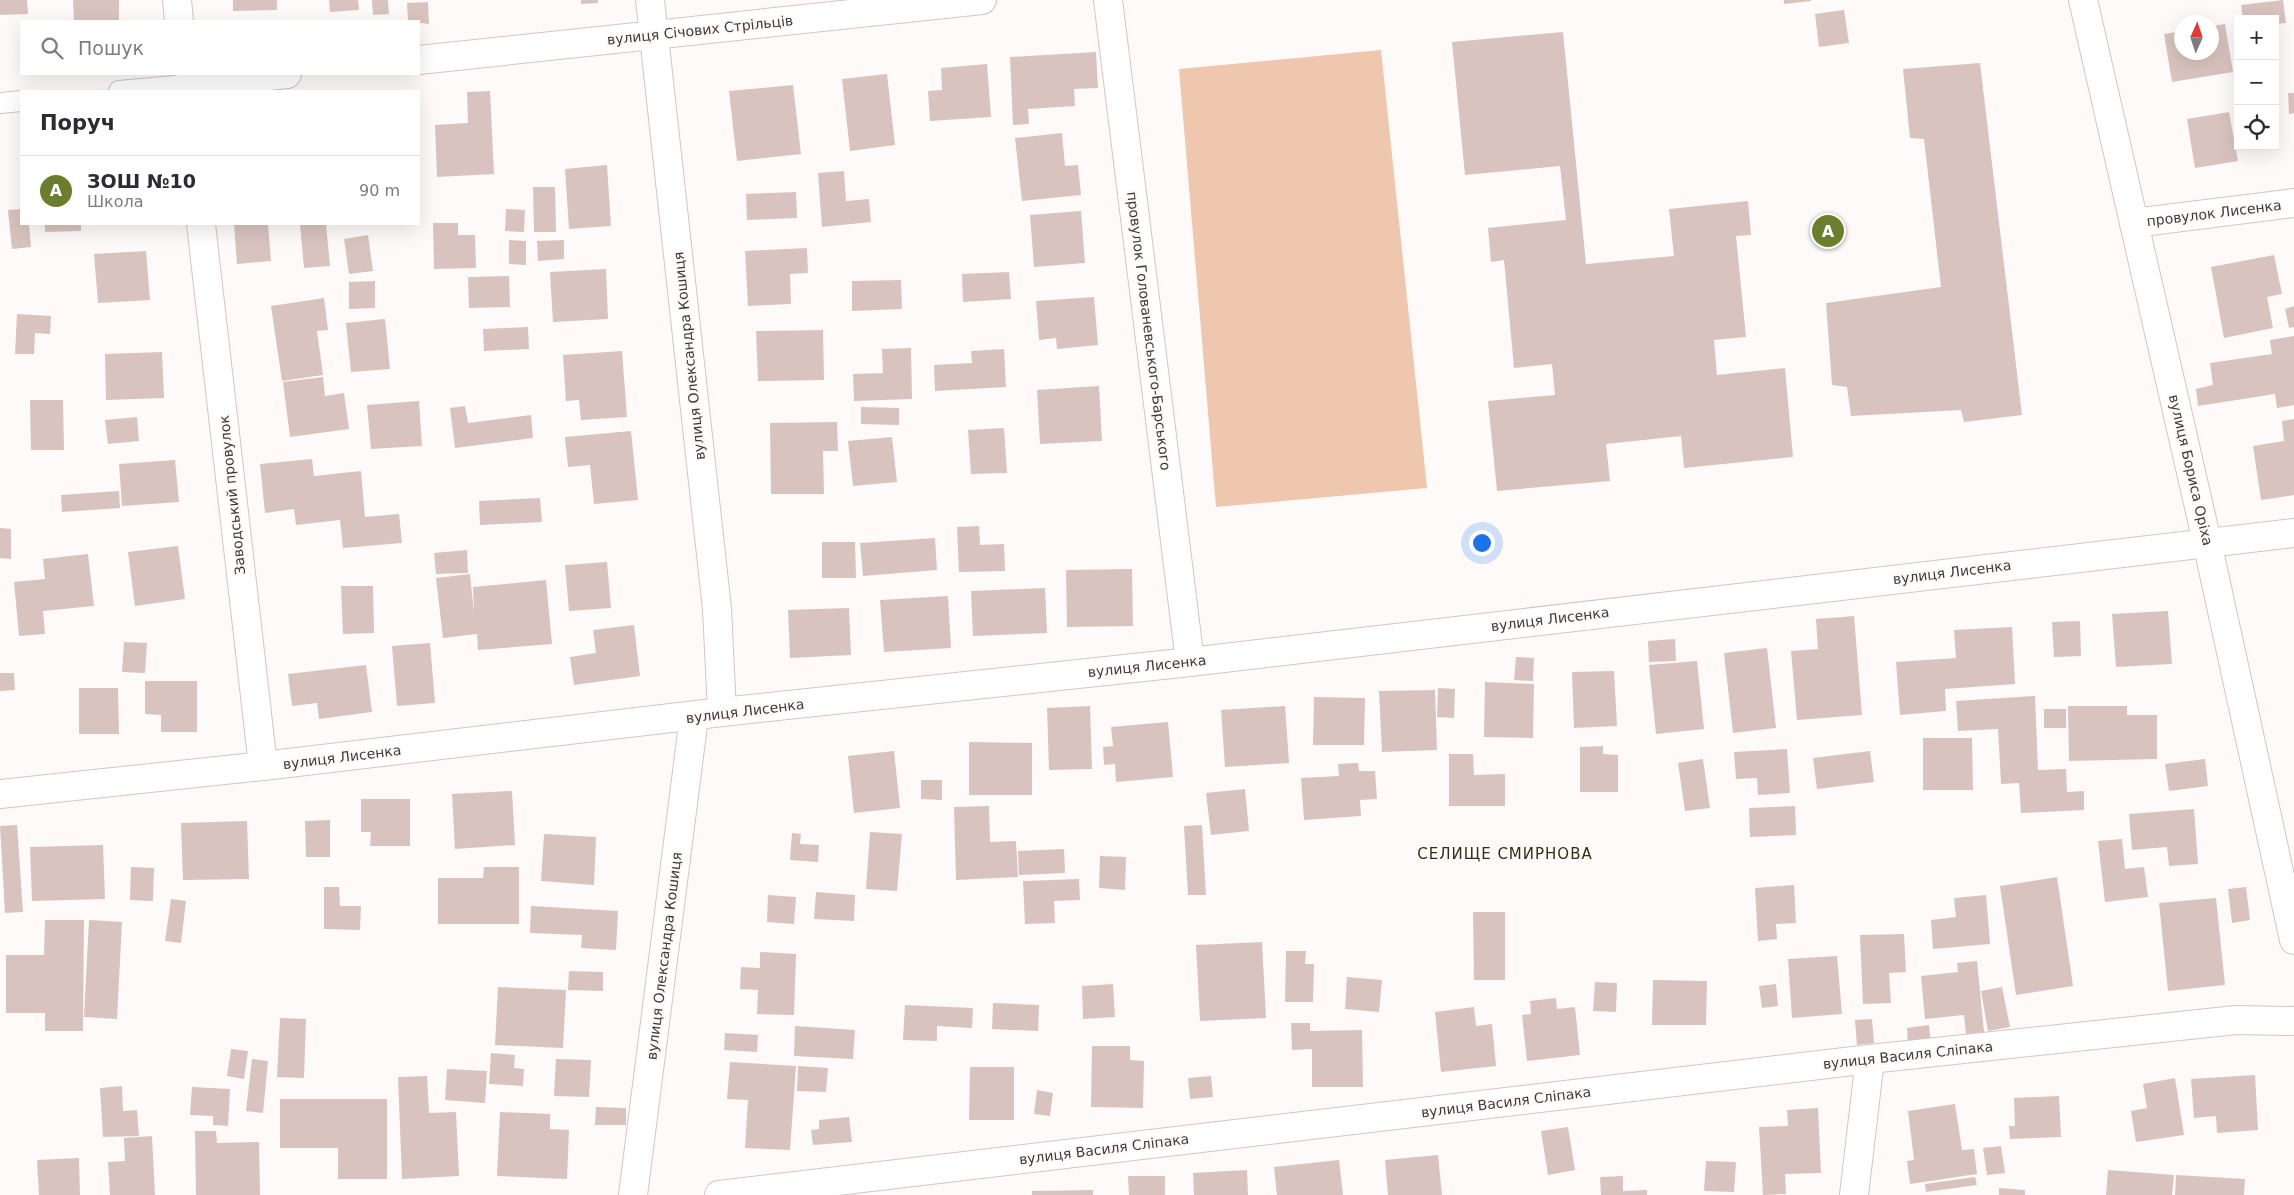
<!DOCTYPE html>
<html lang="uk">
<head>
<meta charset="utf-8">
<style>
	body { margin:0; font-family:"DejaVu Sans",sans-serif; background:#f7f7f7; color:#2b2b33 }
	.controls { position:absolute; right:15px; top:15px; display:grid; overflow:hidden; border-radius:0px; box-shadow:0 5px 20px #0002 }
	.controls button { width:45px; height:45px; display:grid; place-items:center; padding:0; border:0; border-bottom:1px solid #e1e1e2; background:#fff; color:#2b2b33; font:25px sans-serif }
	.compass { position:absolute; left:2174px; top:15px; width:45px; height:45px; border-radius:50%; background:#fff; box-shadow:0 5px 20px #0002; rotate:3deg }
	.you { position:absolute; left:1481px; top:542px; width:18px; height:18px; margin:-12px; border:4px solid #fff; border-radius:50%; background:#1a73e8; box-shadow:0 0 0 8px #1a73e833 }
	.badge { display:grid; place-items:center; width:32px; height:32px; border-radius:50%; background:#6b7e2e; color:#fff; font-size:16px; font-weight:700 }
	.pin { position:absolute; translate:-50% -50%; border:2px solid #fff; box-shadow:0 1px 5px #0006 }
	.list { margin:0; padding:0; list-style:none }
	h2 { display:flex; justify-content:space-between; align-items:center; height:65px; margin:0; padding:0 20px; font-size:21px }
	h2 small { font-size:16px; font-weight:400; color:#7c7c81 }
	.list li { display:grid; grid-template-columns:32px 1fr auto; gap:15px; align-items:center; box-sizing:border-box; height:70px; padding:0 20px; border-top:1px solid #e1e1e2 }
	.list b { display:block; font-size:19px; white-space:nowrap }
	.list p { margin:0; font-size:16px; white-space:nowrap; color:#7c7c81 }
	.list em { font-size:16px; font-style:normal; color:#7c7c81 }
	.icon { flex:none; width:28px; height:28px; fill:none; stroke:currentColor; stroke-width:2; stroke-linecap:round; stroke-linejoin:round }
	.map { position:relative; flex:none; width:2294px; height:1195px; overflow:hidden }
	.search { position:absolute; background:#fff; box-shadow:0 5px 20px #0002; left:20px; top:20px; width:400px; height:55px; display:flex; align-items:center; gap:12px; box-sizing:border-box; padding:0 18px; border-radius:0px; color:#7c7c81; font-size:19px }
	.panel { position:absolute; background:#fff; box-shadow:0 5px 20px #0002; left:20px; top:90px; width:400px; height:135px; border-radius:0px }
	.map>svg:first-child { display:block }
	.green { fill:#efc7ae }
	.building { fill:#d9c3be }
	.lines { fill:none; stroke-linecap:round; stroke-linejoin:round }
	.lane-casing { stroke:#d9c2c5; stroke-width:22 }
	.street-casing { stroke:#d9c2c5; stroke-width:30 }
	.lane { stroke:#fff; stroke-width:20 }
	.street { stroke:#fff; stroke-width:28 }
	.labels { text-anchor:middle; stroke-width:5; stroke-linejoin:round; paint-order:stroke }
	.street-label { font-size:14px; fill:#413839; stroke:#fefafa }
	.neighbourhood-label { font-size:15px; letter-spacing:1px; fill:#2a330d; stroke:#fefafa }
</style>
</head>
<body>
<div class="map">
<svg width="2294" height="1195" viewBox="0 0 2294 1195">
	<rect width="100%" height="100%" fill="#fefafa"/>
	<path class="green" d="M1381 50 1427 488 1216 507 1179 69Z"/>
	<g class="building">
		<path d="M0 0H27L28 14 0 15Z"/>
		<path d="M73 0H119V21H74Z"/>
		<path d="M233 0H277V10L233 11Z"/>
		<path d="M329 0H358L359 10 330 12Z"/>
		<path d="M372 0H388L389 14 373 15Z"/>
		<path d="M581 0H598V3L581 4Z"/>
		<path d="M1784 0H1811V1L1784 4Z"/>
		<path d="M2283 0 2286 23 2275 24V19H2243L2241 5Z"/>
		<path d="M428 2 429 24 408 21 407 3Z"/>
		<path d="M1844 10 1849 43 1819 47 1815 14Z"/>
		<path d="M2225 24 2233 72 2172 82 2164 34 2182 31V52H2212V26Z"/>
		<path d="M1563 32 1586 264 1674 256 1669 209 1748 201 1751 235 1736 236 1746 337 1714 340 1717 375 1785 368 1793 457 1684 468 1681 436 1606 444 1610 481 1497 491 1488 401 1555 395 1552 364 1514 368 1504 260 1491 262 1488 228 1566 220 1560 166 1465 175 1452 42Z"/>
		<path d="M1096 52 1098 88 1074 89 1075 106 1028 109 1029 124 1013 125 1010 57Z"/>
		<path d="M1980 63 2022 415 1964 422 1961 410 1851 416 1847 387 1832 385 1826 303 1941 287 1924 139 1910 138 1903 69Z"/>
		<path d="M987 64 991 117 930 121 928 91 942 90 941 68Z"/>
		<path d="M887 74 895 145 850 151 842 79Z"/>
		<path d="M793 85 801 154 737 161 729 91Z"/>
		<path d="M490 91 494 174 437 177 435 125 468 123 467 92Z"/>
		<path d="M2288 93H2294V113L2289 114Z"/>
		<path d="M2229 112 2238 161 2195 168 2187 119Z"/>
		<path d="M1062 133 1065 166 1078 165 1081 195 1022 201 1015 138Z"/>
		<path d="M607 165 611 226 569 229 565 169Z"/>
		<path d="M844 171 846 201 869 199 871 222 822 227 818 173Z"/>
		<path d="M533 187H555L556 232H534Z"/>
		<path d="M796 192 797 218 747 220 746 194Z"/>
		<path d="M21 209V224H29L31 247 12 249 8 210Z"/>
		<path d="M506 209 525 210 524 232 505 231Z"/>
		<path d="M1081 211 1085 263 1034 267 1030 215Z"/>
		<path d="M433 223H458V235H475L476 268 434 269Z"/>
		<path d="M45 224H81V231L45 232Z"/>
		<path d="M234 224H268L271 261 237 264Z"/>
		<path d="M300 224H326L330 266 304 268Z"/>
		<path d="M368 235 373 271 349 274 344 239Z"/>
		<path d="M509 240 526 241V265L509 264Z"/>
		<path d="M564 240V259L538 261 537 241Z"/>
		<path d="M807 248 808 273 790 274 791 304 748 306 745 251Z"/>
		<path d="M146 251 150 300 98 303 94 254Z"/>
		<path d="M2274 255 2282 294 2267 297 2273 328 2224 338 2211 267Z"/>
		<path d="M606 269 608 319 553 322 550 272Z"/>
		<path d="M1009 272 1011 299 963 302 962 274Z"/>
		<path d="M509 276 510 307 469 308 468 277Z"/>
		<path d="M901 280 902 309 852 311V281Z"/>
		<path d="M375 281V308L349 309V282Z"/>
		<path d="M1094 297 1098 345 1057 349 1056 338 1039 340 1036 301Z"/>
		<path d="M324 298 328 330 317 331 323 375 282 381 271 306Z"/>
		<path d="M2294 306V327L2289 328 2285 309Z"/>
		<path d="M17 314 51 316 50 334 35 333 34 354H15Z"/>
		<path d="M385 319 390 369 351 372 346 323Z"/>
		<path d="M528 327 529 349 484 351 483 329Z"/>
		<path d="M823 330 824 380 758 381 756 331Z"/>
		<path d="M2294 336V405L2277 408 2275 394 2198 406 2196 389 2213 385 2210 363 2272 354 2270 340Z"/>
		<path d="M911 348 912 399 854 401 853 374 883 373 882 349Z"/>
		<path d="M1004 349 1006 387 935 391 934 365 972 363 971 351Z"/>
		<path d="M622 351 627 417 581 420 579 400 566 401 563 355Z"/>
		<path d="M162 352 164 398 106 400 105 354Z"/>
		<path d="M323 377 325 396 344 393 349 429 290 437 283 382Z"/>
		<path d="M1099 386 1102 441 1040 444 1037 390Z"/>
		<path d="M30 400H63L64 450H31Z"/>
		<path d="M419 401 422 446 371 449 367 405Z"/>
		<path d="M465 406 468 423 531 415 533 438 455 448 450 408Z"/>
		<path d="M861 407 899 408V425L861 424Z"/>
		<path d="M137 417 139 441 108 444 105 420Z"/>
		<path d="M2294 419V495L2261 500 2253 446 2284 441 2282 421Z"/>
		<path d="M837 422 838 451H823L824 494H771L770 423Z"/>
		<path d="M1004 428 1007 473 971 474 968 430Z"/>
		<path d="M631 431 638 500 594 504 590 465 568 467 565 437Z"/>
		<path d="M892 437 897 482 853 486 848 441Z"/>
		<path d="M312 459 314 476 361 471 365 517 399 514 402 543 343 548 340 520 296 525 294 509 265 513 260 464Z"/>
		<path d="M175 460 179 502 122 506 119 464Z"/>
		<path d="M119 491 120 508 62 512 61 495Z"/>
		<path d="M540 498 542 522 480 525 479 501Z"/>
		<path d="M979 526 980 545 1004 544 1005 571 959 572 957 527Z"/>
		<path d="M0 528 11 529V559L0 558Z"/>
		<path d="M935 538 937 570 863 576 860 543Z"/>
		<path d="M822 542H855L856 578H822Z"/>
		<path d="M178 546 185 599 135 606 128 552Z"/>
		<path d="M467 550 468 573 436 574 434 553Z"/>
		<path d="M88 554 94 606 43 611 45 634 19 636 14 582 45 579 43 559Z"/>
		<path d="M607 562 611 608 569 611 565 565Z"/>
		<path d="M1132 569 1133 626 1067 627 1066 570Z"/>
		<path d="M470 574 474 614 473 587 546 580 552 644 478 650 477 634 443 638 436 578Z"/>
		<path d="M341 586H373L374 633 343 634Z"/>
		<path d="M1045 588 1047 633 973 636 971 591Z"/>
		<path d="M948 596 951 648 884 652 880 600Z"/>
		<path d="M849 608 851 655 790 658 788 610Z"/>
		<path d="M2168 611 2172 664 2116 667 2112 614Z"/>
		<path d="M1854 616 1862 715 1797 720 1791 651 1818 649 1816 619Z"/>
		<path d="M2080 621 2081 656 2054 657 2052 622Z"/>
		<path d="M634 625 640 676 574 685 570 657 596 653 593 630Z"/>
		<path d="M2012 627 2015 684 1945 689 1946 711 1900 715 1896 662 1956 658 1954 630Z"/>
		<path d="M1675 639 1676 661 1649 662 1648 641Z"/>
		<path d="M124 642 147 643 145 673 122 672Z"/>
		<path d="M430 643 435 703 397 706 392 646Z"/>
		<path d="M1767 648 1776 728 1733 733 1724 653Z"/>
		<path d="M1516 657 1534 658 1533 681 1514 680Z"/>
		<path d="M1697 661 1704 729 1656 734 1649 665Z"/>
		<path d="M366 665 372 712 319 719 317 703 292 706 288 674Z"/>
		<path d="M1614 671 1617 726 1574 728 1572 672Z"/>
		<path d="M0 673H14L15 690 0 691Z"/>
		<path d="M145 681H197V732H161V715L145 714Z"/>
		<path d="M1485 682 1534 684 1533 738 1484 737Z"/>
		<path d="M79 688H118L119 734H79Z"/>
		<path d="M1438 688 1455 689 1454 718 1437 717Z"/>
		<path d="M1435 690 1437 750 1382 752 1379 691Z"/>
		<path d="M2035 696 2038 770 2066 769 2067 792 2084 791V810L2021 813 2019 783 2001 784 1998 729 1958 731 1956 701Z"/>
		<path d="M1314 697 1365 698 1364 745H1313Z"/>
		<path d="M1090 706 1092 769 1049 770 1047 708Z"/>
		<path d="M1285 706 1289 763 1225 767 1221 710Z"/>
		<path d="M2068 706H2127V715H2157V759L2069 761Z"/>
		<rect x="2044" y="709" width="22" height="19"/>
		<path d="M1168 722 1173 777 1116 782 1115 764 1104 765 1103 747 1113 746 1111 727Z"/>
		<path d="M1923 738H1972L1973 790H1923Z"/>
		<path d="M969 742 1032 743V795H969Z"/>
		<path d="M1603 746V754L1618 755V792H1580V747Z"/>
		<path d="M1787 749 1790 793 1758 795 1757 778 1736 779 1734 752Z"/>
		<path d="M894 751 900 808 854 813 848 756Z"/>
		<path d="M1870 751 1874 782 1817 789 1813 758Z"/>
		<path d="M1449 754H1473L1474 775 1505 774V806H1449Z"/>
		<path d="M1703 759 1710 808 1685 811 1678 763Z"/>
		<path d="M2205 759 2208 786 2169 791 2165 764Z"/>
		<path d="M1358 763 1359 771H1375L1377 799 1360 800 1361 816 1304 820 1301 778 1339 776 1338 764Z"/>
		<path d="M921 780H942V800L921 799Z"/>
		<path d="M1245 789 1249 831 1211 835 1206 793Z"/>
		<path d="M512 791 515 845 455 849 452 794Z"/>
		<path d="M361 799H410V846H370L371 832H361Z"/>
		<path d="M989 806 990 842 1016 841 1018 877 956 880 954 807Z"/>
		<path d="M1795 806 1796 835 1750 837 1749 808Z"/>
		<path d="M2194 809 2198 864 2169 866 2167 847 2132 850 2129 814Z"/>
		<path d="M330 820V857H306L305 821Z"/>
		<path d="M247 821 249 879 183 880 181 823Z"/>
		<path d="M17 825 23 912 5 913 0 826Z"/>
		<path d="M1202 825 1206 895H1188L1184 826Z"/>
		<path d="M870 832 902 834 897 891 866 889Z"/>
		<path d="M792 833 801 834 800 844 819 845 818 862 790 860Z"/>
		<path d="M544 834 596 837 594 885 541 881Z"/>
		<path d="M2122 839 2125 869 2144 867 2148 897 2105 902 2098 841Z"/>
		<path d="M103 845 105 899 32 901 30 847Z"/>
		<path d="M1064 849 1065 873 1019 875 1018 851Z"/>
		<path d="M1100 856 1126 857 1125 890 1099 888Z"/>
		<path d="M131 867 154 868 153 901 130 900Z"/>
		<path d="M484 867H519V924H438V878H483Z"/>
		<path d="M2057 877 2073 986 2016 995 2000 886Z"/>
		<path d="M1079 879 1080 900 1054 901 1055 923 1025 924 1023 881Z"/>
		<path d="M1794 885 1796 923 1776 924 1777 939 1758 941 1755 888Z"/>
		<path d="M324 887H339L340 906H361L360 930 324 929Z"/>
		<path d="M2246 887 2250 920 2232 923 2228 889Z"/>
		<path d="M816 892 855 895 854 921 814 919Z"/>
		<path d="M768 895 796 897 794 924 767 922Z"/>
		<path d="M1986 895 1990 944 1933 949 1931 920 1956 917 1954 898Z"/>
		<path d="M2216 898 2225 985 2168 991 2159 903Z"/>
		<path d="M171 899 186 901 181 943 165 941Z"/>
		<path d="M531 906 618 911 616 950 581 948 582 935 530 933Z"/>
		<path d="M1473 912H1505V980H1474Z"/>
		<path d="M45 920H84L83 1031H45V1013H6V955H44Z"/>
		<path d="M89 920 122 922 117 1019 84 1017Z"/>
		<path d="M1904 934 1906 972 1889 973 1891 1003 1863 1004 1860 935Z"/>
		<path d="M1262 942 1266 1018 1200 1021 1196 945Z"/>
		<path d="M1286 951H1306L1305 964H1314L1313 1002H1285Z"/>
		<path d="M760 952 796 954 794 1015 757 1014 758 990 740 989 741 967 760 968Z"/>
		<path d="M1837 956 1842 1014 1792 1018 1788 959Z"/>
		<path d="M1977 961 1984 1032 1966 1034 1964 1015 1925 1019 1921 976 1958 972 1957 963Z"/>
		<path d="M569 971 603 972V991L568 990Z"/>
		<path d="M1347 977 1382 980 1379 1012 1345 1009Z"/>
		<path d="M1653 980 1707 981 1706 1025H1652Z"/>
		<path d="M1595 982 1617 983 1616 1012 1593 1011Z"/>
		<path d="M1113 984 1115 1017 1083 1019 1082 986Z"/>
		<path d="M1776 984 1778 1006 1762 1008 1759 986Z"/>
		<path d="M498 987 566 990 563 1048 495 1045Z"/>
		<path d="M2002 987 2010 1027 1988 1031 1981 991Z"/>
		<path d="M1556 998 1557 1009 1575 1007 1580 1055 1527 1061 1522 1015 1531 1014 1530 1001Z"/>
		<path d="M993 1003 1039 1005 1038 1031 992 1029Z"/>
		<path d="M905 1005 973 1008 972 1028 937 1026V1041L903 1040Z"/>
		<path d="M1474 1007 1476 1026 1492 1024 1496 1066 1441 1072 1435 1012Z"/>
		<path d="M280 1018 306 1019 304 1078 277 1077Z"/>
		<path d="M1872 1019 1874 1043 1857 1045 1855 1020Z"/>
		<path d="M1291 1023H1310V1031L1362 1030 1363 1087H1312V1049L1292 1050Z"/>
		<path d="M1929 1025 1931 1043 1908 1045 1907 1028Z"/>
		<path d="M795 1026 855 1030 853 1059 794 1056Z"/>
		<path d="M725 1033 758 1035 757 1052 724 1050Z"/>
		<path d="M1092 1046H1130V1060L1144 1061 1143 1108 1091 1107Z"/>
		<path d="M231 1049 248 1051 244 1079 227 1076Z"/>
		<path d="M491 1053 515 1055 514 1068 524 1069 523 1086 489 1084Z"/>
		<path d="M252 1059 268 1061 263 1113 246 1111Z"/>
		<path d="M556 1059 591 1060 589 1097 554 1096Z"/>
		<path d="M730 1062 796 1066 790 1150 745 1148 748 1100 727 1099Z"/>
		<path d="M798 1066 828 1068 826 1092 797 1091Z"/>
		<path d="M970 1067H1014V1120H969Z"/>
		<path d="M447 1069 487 1071 485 1103 445 1100Z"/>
		<path d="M2255 1075 2258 1130 2217 1133 2216 1116 2194 1118 2191 1079Z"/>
		<path d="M427 1076 429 1113 456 1112 459 1176 402 1179 398 1077Z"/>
		<path d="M1211 1076 1213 1097 1190 1099 1188 1078Z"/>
		<path d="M2175 1078 2184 1135 2136 1142 2131 1111 2147 1108 2143 1084Z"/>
		<path d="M122 1086 123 1111 137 1110 139 1136 103 1137 100 1088Z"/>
		<path d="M192 1087 230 1089 228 1126 213 1125V1116L190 1115Z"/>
		<path d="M1037 1090 1053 1093 1050 1116 1034 1114Z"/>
		<path d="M2059 1096 2061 1137 2010 1139 2009 1126H2015L2014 1098Z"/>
		<path d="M280 1099H387V1179H338V1148H280Z"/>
		<path d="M1955 1104 1962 1150 1974 1149 1977 1174 1910 1184 1907 1161 1914 1160 1908 1111Z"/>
		<path d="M596 1107 626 1108V1125H595Z"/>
		<path d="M1818 1108 1821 1173 1785 1174 1786 1194 1763 1195 1759 1127 1788 1126 1787 1110Z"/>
		<path d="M500 1112 550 1114V1129L569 1130 567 1179 497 1176Z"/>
		<path d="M849 1117 852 1142 813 1145 811 1130 819 1129V1120Z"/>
		<path d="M1568 1127 1575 1170 1548 1175 1541 1131Z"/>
		<path d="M195 1131H216L217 1143 259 1142 260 1195H196Z"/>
		<path d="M152 1136 155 1195H110L108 1162 125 1161 124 1138Z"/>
		<path d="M2001 1146 2005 1173 1987 1175 1983 1148Z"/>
		<path d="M1438 1155 1442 1195H1388L1385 1160Z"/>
		<path d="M79 1158 80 1195H39L37 1160Z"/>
		<path d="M1339 1160 1343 1195H1277L1274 1167Z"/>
		<path d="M1706 1161 1736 1162 1734 1192 1704 1191Z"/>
		<path d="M1247 1170 1248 1195H1194L1193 1173Z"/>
		<path d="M2108 1170 2174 1175 2172 1195H2106Z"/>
		<path d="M2176 1175 2245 1179 2244 1195H2175Z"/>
		<path d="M1128 1176H1165V1195H1129Z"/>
		<path d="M1623 1176V1191L1647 1190V1195H1601L1600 1177Z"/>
		<path d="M1975 1177 1977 1185 1926 1192 1925 1184Z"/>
		<path d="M1999 1188 2025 1190V1195H1999Z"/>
		<path d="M1093 1190V1195H1032V1191Z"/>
	</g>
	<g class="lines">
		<defs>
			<g id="lane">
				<path d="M119 91 186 85"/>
				<path d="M0 103 21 101"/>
			</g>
			<g id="street">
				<path d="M177 0 179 21"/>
				<path d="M650 0 717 609 722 712"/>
				<path d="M1108 0 1190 662"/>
				<path d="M2083 0 2207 542 2294 940"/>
				<path d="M419 60 982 0"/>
				<path d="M186 85 287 74"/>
				<path d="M2134 223 2294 203"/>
				<path d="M201 224 263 766"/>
				<path d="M0 794 263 766 722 712 1190 662 2294 533"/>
				<path d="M633 1195 694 717"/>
				<path d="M719 1195 1870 1059 2236 1020 2294 1021"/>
				<path d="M1854 1195 1870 1059"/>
			</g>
		</defs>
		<use href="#lane" class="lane-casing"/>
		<use href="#street" class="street-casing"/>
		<use href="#lane" class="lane"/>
		<use href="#street" class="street"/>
	</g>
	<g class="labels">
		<g class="street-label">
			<text transform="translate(700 30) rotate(-6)" y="5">вулиця Січових Стрільців</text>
			<text transform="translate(2214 213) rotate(-7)" y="5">провулок Лисенка</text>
			<text transform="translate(1149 331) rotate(83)" y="5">провулок Голованевського-Барського</text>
			<text transform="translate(689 356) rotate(-96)" y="5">вулиця Олександра Кошиця</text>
			<text transform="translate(2191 470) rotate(77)" y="5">вулиця Бориса Оріха</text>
			<text transform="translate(232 495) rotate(-96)" y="5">Заводський провулок</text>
			<text transform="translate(1952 572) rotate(-7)" y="5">вулиця Лисенка</text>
			<text transform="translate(1550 619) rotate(-7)" y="5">вулиця Лисенка</text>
			<text transform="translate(1147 666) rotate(-6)" y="5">вулиця Лисенка</text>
			<text transform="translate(745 711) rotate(-7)" y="5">вулиця Лисенка</text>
			<text transform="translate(342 757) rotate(-7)" y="5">вулиця Лисенка</text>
			<text transform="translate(664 956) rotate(-83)" y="5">вулиця Олександра Кошиця</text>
			<text transform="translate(1908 1055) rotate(-6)" y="5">вулиця Василя Сліпака</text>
			<text transform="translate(1506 1102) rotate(-7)" y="5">вулиця Василя Сліпака</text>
			<text transform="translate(1104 1149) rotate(-7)" y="5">вулиця Василя Сліпака</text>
		</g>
		<g class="neighbourhood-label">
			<text x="1505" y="859">СЕЛИЩЕ СМИРНОВА</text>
		</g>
	</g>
</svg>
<div class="controls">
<button>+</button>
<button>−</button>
<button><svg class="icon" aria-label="locate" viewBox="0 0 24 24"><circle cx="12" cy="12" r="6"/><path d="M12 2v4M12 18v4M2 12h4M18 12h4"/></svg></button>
</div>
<svg class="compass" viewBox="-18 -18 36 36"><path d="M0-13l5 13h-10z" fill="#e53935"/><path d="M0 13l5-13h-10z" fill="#7c7c81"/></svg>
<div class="you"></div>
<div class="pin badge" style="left:1828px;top:231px">A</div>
<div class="search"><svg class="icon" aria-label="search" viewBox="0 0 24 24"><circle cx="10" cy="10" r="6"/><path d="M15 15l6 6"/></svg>Пошук</div>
<section class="panel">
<h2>Поруч<small></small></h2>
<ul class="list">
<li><span class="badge">A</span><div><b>ЗОШ №10</b><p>Школа</p></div><em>90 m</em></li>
</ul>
</section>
</div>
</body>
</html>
